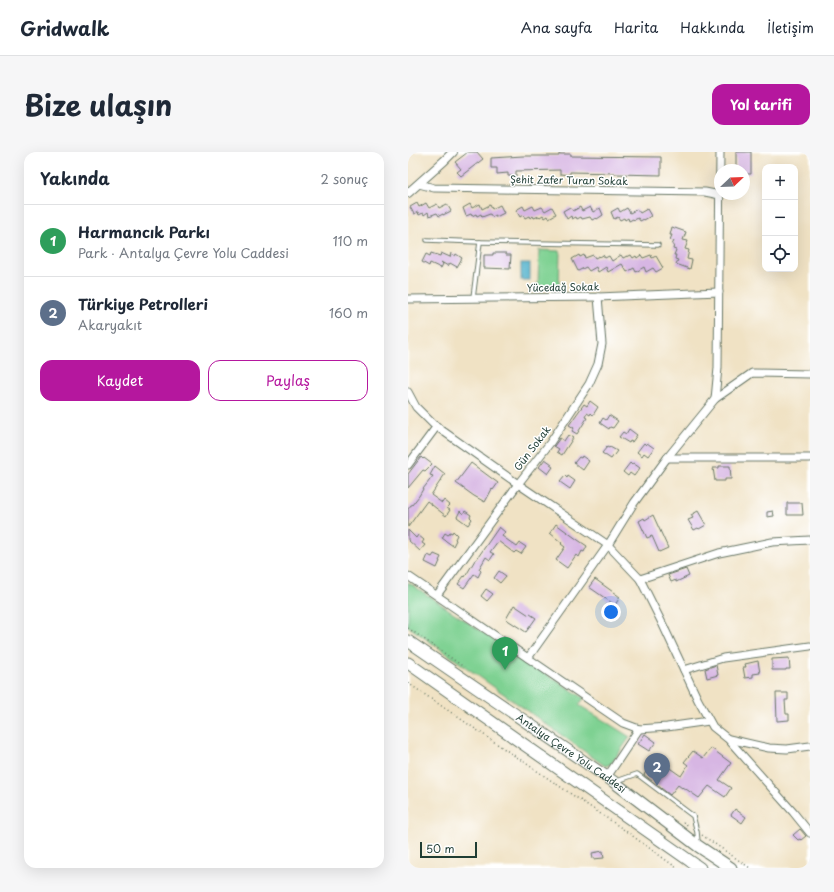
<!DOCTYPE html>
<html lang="tr">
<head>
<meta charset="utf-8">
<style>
	body { margin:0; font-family:"Playpen Sans",sans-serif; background:#f6f6f7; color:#1f2937 }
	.controls { position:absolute; right:12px; top:12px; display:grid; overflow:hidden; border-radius:8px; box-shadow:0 4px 16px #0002 }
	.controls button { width:36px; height:36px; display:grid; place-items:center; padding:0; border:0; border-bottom:1px solid #e0e1e3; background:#fff; color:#1f2937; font:20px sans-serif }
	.compass { position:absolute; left:306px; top:12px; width:36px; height:36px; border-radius:50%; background:#fff; box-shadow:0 4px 16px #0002; rotate:67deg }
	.scale { position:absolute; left:12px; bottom:10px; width:57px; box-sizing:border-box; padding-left:4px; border:2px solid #1f3d34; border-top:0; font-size:11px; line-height:14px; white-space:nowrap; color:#1f3d34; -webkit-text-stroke:3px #fff; paint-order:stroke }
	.you { position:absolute; left:203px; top:460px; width:14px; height:14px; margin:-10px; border:3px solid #fff; border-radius:50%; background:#1a73e8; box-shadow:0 0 0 6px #1a73e833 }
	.badge { display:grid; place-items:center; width:26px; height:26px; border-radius:50%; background:#b5179e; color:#fff; font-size:13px; font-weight:700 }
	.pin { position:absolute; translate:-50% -33px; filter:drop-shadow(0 1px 2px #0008) }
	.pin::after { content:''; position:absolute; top:21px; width:14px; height:12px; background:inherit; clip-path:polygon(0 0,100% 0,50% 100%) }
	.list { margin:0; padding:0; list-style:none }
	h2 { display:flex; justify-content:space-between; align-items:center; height:52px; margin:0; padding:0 16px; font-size:17px }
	h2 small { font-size:13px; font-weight:400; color:#747a83 }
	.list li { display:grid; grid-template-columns:26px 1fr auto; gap:12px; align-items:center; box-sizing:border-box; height:72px; padding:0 16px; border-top:1px solid #e0e1e3 }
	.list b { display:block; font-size:15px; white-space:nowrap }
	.list p { margin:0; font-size:13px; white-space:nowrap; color:#747a83 }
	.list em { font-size:13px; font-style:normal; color:#747a83 }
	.actions { display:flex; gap:8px; padding:12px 16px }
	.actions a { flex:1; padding:9px 0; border:1px solid #b5179e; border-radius:12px; text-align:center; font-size:14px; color:#b5179e }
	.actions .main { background:#b5179e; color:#fff }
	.icon { flex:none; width:22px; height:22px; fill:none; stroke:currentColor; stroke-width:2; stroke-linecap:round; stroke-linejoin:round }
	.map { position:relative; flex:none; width:402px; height:716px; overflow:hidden; border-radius:12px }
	header { display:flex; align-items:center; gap:24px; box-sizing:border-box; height:56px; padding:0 20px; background:#fff; border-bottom:1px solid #e0e1e3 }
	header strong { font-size:19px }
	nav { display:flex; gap:22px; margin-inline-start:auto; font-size:14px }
	.intro { display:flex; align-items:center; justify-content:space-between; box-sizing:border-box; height:96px; padding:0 24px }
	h1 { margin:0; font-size:28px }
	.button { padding:10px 18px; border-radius:12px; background:#b5179e; color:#fff; font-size:14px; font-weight:700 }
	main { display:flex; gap:24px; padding:0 24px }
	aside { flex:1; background:#fff; border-radius:12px; box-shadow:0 4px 16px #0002 }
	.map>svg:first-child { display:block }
	.green { fill:#7ed192; stroke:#4e8763 }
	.water { fill:#4bafca; stroke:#35767f }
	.building { fill:#d7b6e3 }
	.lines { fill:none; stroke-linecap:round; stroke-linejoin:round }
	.service-casing { stroke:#687766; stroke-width:5.5 }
	.minor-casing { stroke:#687766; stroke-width:9 }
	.tertiary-casing { stroke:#687766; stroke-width:10 }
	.trunk-casing { stroke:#687766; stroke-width:13 }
	.path { stroke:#687766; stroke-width:1.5; stroke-dasharray:1 3; stroke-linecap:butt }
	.service { stroke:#fff; stroke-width:3.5 }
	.minor { stroke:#fff; stroke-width:7 }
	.tertiary { stroke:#fff; stroke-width:8 }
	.trunk { stroke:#fff; stroke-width:11 }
	.labels { text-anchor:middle; stroke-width:3; stroke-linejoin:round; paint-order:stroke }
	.street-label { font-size:10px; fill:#1f3d34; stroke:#fff }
</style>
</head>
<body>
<header>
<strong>Gridwalk</strong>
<nav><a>Ana sayfa</a><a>Harita</a><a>Hakkında</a><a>İletişim</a></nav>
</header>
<div class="intro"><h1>Bize ulaşın</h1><a class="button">Yol tarifi</a></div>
<main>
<aside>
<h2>Yakında<small>2 sonuç</small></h2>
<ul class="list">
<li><span class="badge" style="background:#2e9e5b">1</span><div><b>Harmancık Parkı</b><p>Park · Antalya Çevre Yolu Caddesi</p></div><em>110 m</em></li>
<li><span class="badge" style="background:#5c6f8a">2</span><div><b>Türkiye Petrolleri</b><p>Akaryakıt</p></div><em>160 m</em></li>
</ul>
<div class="actions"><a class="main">Kaydet</a><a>Paylaş</a></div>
</aside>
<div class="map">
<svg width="402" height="716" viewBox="0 0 402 716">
	<rect width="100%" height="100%" fill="#fff"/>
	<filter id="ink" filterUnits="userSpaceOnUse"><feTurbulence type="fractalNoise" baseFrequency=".025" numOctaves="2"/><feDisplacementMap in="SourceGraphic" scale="8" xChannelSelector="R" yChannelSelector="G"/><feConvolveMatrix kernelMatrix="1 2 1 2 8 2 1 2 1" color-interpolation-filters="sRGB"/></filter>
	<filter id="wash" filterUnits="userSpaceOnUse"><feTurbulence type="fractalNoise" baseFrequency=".012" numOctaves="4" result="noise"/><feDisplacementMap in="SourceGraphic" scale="16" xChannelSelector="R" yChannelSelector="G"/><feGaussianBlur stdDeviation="0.9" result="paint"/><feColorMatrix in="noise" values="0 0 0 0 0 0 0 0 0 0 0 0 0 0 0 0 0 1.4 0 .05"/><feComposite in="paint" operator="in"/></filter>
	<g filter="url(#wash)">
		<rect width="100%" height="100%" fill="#f0e2c4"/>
		<g class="green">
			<path d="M131 98 152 99 151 136 130 135Z"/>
			<path d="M0 430 110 504 176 546 171 553 222 585 203 612 197 614 0 474Z"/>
		</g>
		<rect class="water" x="113" y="111" width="9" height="17"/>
		<g id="blocks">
			<g class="building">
				<path d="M60 0H69L75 7 53 24 49 20 53 17 47 10Z"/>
				<path d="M328 0H343V22H336V18H328Z"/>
				<path d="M151 2H163V4L253 5V23L207 22V21L162 20V23L152 22V18L108 19V24H100V21L89 22V16H83V6L115 4H151Z"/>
				<path d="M9 51 11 55 18 51 21 56 29 52 31 56 39 52 43 59 35 63V62L31 64 29 61 21 64 20 60 16 63 15 61 11 63 10 60 6 62 2 55Z"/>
				<path d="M62 52 64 56 72 52 74 57 82 53 84 57 92 53 96 61 88 65V63L84 65 82 62 74 65 73 62 69 64 68 62 64 64 63 62 58 64 55 56Z"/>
				<path d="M115 54 117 58 125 54 127 58 134 55 137 59 144 55 148 62 141 66 140 64 137 66 135 63 132 65 131 64 126 66 125 64 122 66 121 64 117 66 115 63 112 65 108 58Z"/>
				<path d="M162 55 165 59 172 55 174 59 182 55 185 60 192 56 195 63 189 67 188 66 184 68 182 65 174 67 173 65 169 67 168 65 164 67 163 64 159 67 155 59Z"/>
				<path d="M210 56 212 60 219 56 222 61 229 57 232 61 239 57 243 64 236 68V67L232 69 230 66 226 68 225 67 221 69 220 66 217 68 216 66 212 68 210 65 206 67 203 60Z"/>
				<path d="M264 75 278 80 275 88 280 89 277 97 281 98 279 107 284 108 282 117 268 112 270 108 267 107 268 103H266L268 98 265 97 266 93H264L266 89 262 88 264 83H262Z"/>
				<path d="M23 101 32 104 33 101 42 105 43 101 47 104 48 102 54 106 49 115 42 111 40 114 33 110 35 112 33 116 22 111 21 114 14 110 18 102 22 104Z"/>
				<path d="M85 101H98V103H103L102 117 76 116V103H85Z"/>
				<path d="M171 103 172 105 176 103 177 106 185 103 187 106 191 104 192 105 195 103 197 106 201 104 204 109 213 103 215 106 219 104V105L223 103 225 106 228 104 229 106 233 103 235 106 243 103 244 106 248 104 255 116 248 120 245 116 238 120 236 115 228 120 226 116 219 120 214 112 200 120 198 115 190 120 188 115 181 119 178 115 170 119 164 107Z"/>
				<path d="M182 249 190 255 185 263 183 261 182 263 179 261 177 265 179 266 169 282 164 279 166 276 161 273 176 252 179 254Z"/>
				<path d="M201 263 210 269 205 276 202 275 201 277 192 271 195 266 198 268Z"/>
				<path d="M221 277 229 283 224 290 222 289 221 291 211 285 215 280 218 282Z"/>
				<path d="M160 283 165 286 154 303 149 300 151 297 146 294 152 286 156 289Z"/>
				<path d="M236 291 238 293 239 291 246 296 240 304 236 301 234 304 229 300Z"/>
				<path d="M199 295 201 296 202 295 209 299 203 307 194 301Z"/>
				<path d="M174 304 181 309 175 318 166 311 171 305 173 306Z"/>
				<path d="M13 305 15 307 16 306 24 312 17 319 15 318 0 336V322Z"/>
				<path d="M137 307 144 312 142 313 145 315 140 322 131 315Z"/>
				<path d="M63 311 90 331 85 338 84 337 77 350 66 344 48 331Z"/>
				<path d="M222 311 224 313 225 311 232 316 226 324 222 321 220 324 215 320Z"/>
				<path d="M27 314 37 322 23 343 34 351 36 348 42 353 39 356 42 358 38 364 19 349 0 375V357L3 353H4L11 344 15 337 25 324 22 323Z"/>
				<path d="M311 314H322L323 327H317V329H307L305 316H311Z"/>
				<path d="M157 324 159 326 160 324 167 329 162 337 152 330Z"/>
				<path d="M379 351H394L395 363H379Z"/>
				<path d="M52 359 55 362 57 359 63 363 62 365 64 367 60 373 49 365Z"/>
				<path d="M290 359 298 373 291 377 290 376 286 378 280 368 285 366 283 363Z"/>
				<path d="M365 359 366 364 359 365V360Z"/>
				<path d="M245 363 260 396 251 400 244 384 239 386 231 369 236 366 237 368Z"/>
				<path d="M148 372 170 388 179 394 176 400 174 399 171 405 168 403 159 416 148 408 157 395 153 392 154 391 142 381Z"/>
				<path d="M91 375 97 380 94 384 109 395 112 391 118 395 113 402 108 399 106 401 90 389 82 400 86 402 82 408 78 405 71 417 73 419 70 425 66 422 56 436 50 432 56 424 57 425 67 408H68Z"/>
				<path d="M0 378 8 386 10 383 16 388 14 391 17 393 12 399 0 388Z"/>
				<path d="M45 379 49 383 47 387 48 388 45 394 34 386 37 381 40 383 42 380 44 381Z"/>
				<path d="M26 402 33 405 31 409H32L29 416 17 410 20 403 24 405Z"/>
				<path d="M278 417 281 424 268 430V428L263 430 260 423Z"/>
				<path d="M91 419 98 424 92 431 86 426Z"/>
				<path d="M187 427 212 445 207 453 181 435Z"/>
				<path d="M78 437 85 442 79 449 73 444Z"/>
				<path d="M106 453 121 463 122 462 128 466 118 480 98 467Z"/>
				<path d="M381 506 382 517H378V518H364V507Z"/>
				<path d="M350 509 352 521 345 522V525L337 526 335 515H338L337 512Z"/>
				<path d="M308 513 310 523 299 526 297 517Z"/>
				<path d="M368 541H380V548H377L378 562H381V568L369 569Z"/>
				<path d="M237 582 248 590 241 599 230 592Z"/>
				<path d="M303 596 323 611 311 628 323 636 317 645 301 634 291 646 275 635 274 636 270 633 262 643 236 623 239 618 247 624 256 612 273 624 280 613 276 610 285 599 295 606Z"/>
				<path d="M327 657 338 665 334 671 323 663Z"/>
				<path d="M392 677 398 684 393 688 392 687 390 688 385 683Z"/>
				<path d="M195 699 196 706 185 707 184 701Z"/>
			</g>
		</g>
	</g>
	<g filter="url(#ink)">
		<use href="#blocks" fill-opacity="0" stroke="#687766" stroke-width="1"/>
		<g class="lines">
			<defs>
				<g id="service">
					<path d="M19 88 72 90 250 93"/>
					<path d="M65 146 72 90"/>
					<path d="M209 629 229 622 285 664 289 680 290 691"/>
				</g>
				<g id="minor">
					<path d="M11 32 26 36 297 40 312 43"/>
					<path d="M0 147 190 145 311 140"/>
					<path d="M0 240 8 255 25 272 110 332 200 393 232 427 255 473 290 548 305 575 320 587 385 660 402 681"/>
					<path d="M307 247 344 221 402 222"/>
					<path d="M259 306H402"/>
					<path d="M0 313 29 274"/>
					<path d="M0 424 215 571 231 577 259 575 301 569"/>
					<path d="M232 427 311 401 364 390 402 388"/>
					<path d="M29 443 110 332 142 291 181 232 190 212 194 192 190 145"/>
					<path d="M120 506 200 393 226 351 259 306 307 247 310 216 312 0"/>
					<path d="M276 518 315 506 402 494"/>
					<path d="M321 587 361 596 379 597 402 594"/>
					<path d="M199 625 231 577"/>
				</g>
				<path id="tertiary" d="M0 41 36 9 45 0"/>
				<g id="trunk">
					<path id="s1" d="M0 489 206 630 290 694 323 716"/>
					<path d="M0 511 292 716"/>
				</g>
			</defs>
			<use href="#service" class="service-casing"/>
			<use href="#minor" class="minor-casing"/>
			<use href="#tertiary" class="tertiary-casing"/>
			<use href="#trunk" class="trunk-casing"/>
			<g class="path">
				<path d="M0 476 56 515"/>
				<path d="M0 531 98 598 212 675 269 716"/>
				<path d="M275 670 281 674"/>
				<path d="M294 683 342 716"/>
			</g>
			<use href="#service" class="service"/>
			<use href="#minor" class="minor"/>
			<use href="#tertiary" class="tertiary"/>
			<use href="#trunk" class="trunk"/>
		</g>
	</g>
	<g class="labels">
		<g class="street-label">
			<text transform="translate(161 28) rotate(1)" y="4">Şehit Zafer Turan Sokak</text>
			<text transform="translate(155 135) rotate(-1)" y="4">Yücedağ Sokak</text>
			<text transform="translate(124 296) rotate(-53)" y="4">Gün Sokak</text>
			<text dy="4" stroke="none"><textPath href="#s1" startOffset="198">Antalya Çevre Yolu Caddesi</textPath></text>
		</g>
	</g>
</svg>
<div class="controls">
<button>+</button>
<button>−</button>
<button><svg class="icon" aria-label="locate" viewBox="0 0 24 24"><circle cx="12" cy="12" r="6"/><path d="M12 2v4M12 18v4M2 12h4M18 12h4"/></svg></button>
</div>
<svg class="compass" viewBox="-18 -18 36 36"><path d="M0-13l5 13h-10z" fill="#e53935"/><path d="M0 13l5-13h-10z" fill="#747a83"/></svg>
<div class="scale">50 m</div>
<div class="you"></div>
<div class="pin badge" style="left:97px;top:518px;background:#2e9e5b">1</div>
<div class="pin badge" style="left:249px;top:634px;background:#5c6f8a">2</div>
</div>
</main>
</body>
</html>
